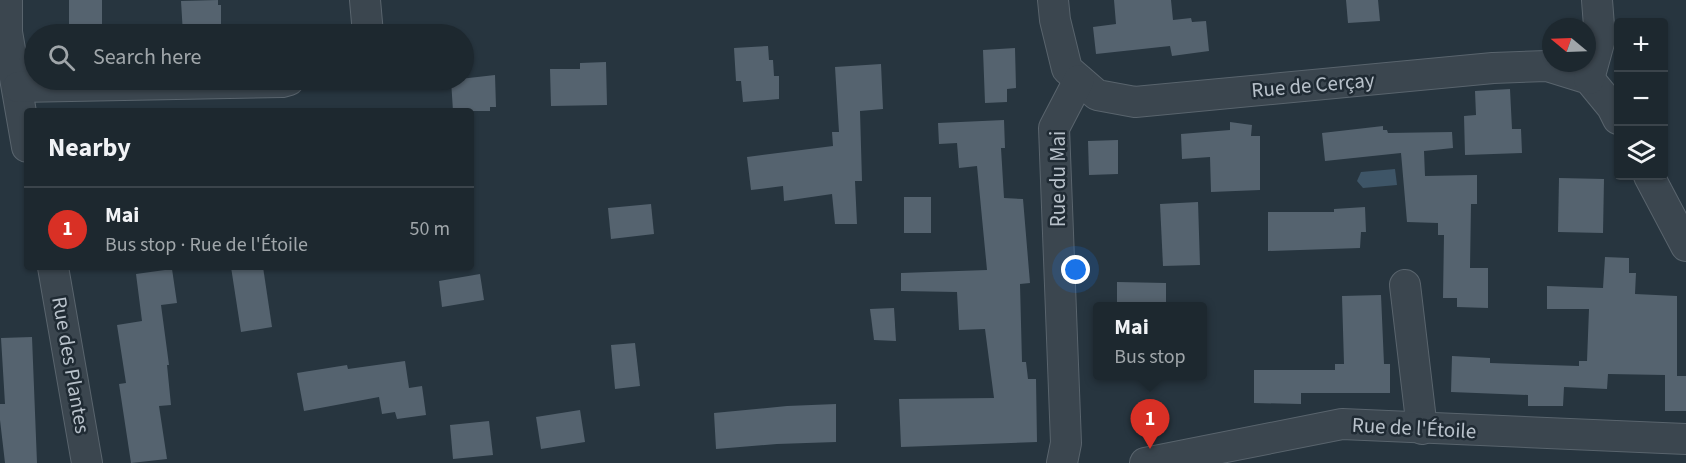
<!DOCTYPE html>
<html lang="en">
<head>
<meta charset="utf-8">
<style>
	body { margin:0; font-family:"Source Sans 3",sans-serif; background:#2a343b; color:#f1f3f6 }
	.controls { position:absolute; right:18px; top:18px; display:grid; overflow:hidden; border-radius:6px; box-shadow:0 2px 4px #0004 }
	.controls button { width:54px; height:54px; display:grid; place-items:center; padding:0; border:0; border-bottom:2px solid #3b444b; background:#1d282f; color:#f1f3f6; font:30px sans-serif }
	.compass { position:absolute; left:1542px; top:18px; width:54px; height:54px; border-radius:50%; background:#1d282f; box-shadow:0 2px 4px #0004; rotate:289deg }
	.you { position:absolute; left:1076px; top:270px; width:21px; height:21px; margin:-15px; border:4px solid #fff; border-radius:50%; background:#1a73e8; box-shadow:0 0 0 9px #1a73e833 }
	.badge { display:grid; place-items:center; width:39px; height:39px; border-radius:50%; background:#d93025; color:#fff; font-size:20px; font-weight:700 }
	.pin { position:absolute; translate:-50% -50px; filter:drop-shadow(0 2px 3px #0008) }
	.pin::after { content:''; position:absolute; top:32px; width:21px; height:18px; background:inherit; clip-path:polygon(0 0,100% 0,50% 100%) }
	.popup { position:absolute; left:1093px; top:302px; width:114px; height:78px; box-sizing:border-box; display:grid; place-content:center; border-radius:6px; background:#1d282f; filter:drop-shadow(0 2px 4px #0005); font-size:20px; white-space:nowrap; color:#a0a6aa }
	.popup b { font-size:22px; color:#f1f3f6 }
	.popup::after { content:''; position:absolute; left:50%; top:100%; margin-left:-12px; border:12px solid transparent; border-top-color:#1d282f }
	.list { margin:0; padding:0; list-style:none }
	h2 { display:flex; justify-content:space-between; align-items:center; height:78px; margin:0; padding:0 24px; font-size:26px }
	h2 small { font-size:20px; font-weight:400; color:#a0a6aa }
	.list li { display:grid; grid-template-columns:39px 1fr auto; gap:18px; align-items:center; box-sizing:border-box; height:84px; padding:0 24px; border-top:2px solid #3b444b }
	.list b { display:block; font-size:22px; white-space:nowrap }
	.list p { margin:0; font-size:20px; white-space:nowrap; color:#a0a6aa }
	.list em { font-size:20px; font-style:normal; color:#a0a6aa }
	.icon { flex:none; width:33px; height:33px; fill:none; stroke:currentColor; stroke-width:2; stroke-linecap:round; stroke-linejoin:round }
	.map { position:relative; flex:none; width:1686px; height:463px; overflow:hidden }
	.search { position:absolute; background:#1d282f; box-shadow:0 2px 4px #0004; left:24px; top:24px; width:450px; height:66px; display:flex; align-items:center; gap:15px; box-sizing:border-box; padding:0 21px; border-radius:33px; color:#a0a6aa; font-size:22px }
	.panel { position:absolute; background:#1d282f; box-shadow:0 2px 4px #0004; left:24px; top:108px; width:450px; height:162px; border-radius:6px }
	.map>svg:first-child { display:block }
	.water { fill:#3e5567 }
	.building { fill:#55636f }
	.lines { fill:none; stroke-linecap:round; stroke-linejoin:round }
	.minor-casing { stroke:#59646d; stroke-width:32 }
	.minor { stroke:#3b464f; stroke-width:30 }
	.labels { text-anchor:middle; stroke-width:5; stroke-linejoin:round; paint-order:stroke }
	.street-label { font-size:21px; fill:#b8c1ca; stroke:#202b34 }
</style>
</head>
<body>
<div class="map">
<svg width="1686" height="463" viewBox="0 0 1686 463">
	<rect width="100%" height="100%" fill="#27353f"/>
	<path class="water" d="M1395 169 1397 185 1363 188 1357 181 1361 172Z"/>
	<g class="building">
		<rect x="69" y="0" width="33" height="34"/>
		<path d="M218 0V5H221V34H183L181 1Z"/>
		<path d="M1114 0H1171L1173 20 1191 18 1192 22 1206 21 1209 51 1172 56 1170 46 1096 54 1093 27 1116 24Z"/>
		<path d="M1346 0H1378L1380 21 1348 23Z"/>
		<path d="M768 46 769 60H773L774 76H779V99L743 102 741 81H736L734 48Z"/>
		<path d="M1015 48 1016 88 1007 89V102L985 103 983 50Z"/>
		<path d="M606 62 607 105 551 106 550 69H580V63Z"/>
		<path d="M881 64 883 109 860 111 862 181H855L857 224H835L832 194 784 201 783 186 751 190 747 157 833 146 832 132H839L835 67Z"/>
		<path d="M495 75 496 107H490V111H453L451 80Z"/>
		<path d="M1510 89 1512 129H1521L1522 153 1465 155 1464 116 1476 115 1475 91Z"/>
		<path d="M1004 120 1005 148H1001L1004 198 1023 199 1030 283 1020 284 1022 362H1026L1028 379H1036L1037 442 901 447 899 399 994 398 985 329 959 330 957 292 901 291V273L987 270 977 166 959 168 957 143 939 144 938 123Z"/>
		<path d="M1230 122 1252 125 1251 136H1260V190L1211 192 1210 157 1182 159 1181 134 1230 130Z"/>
		<path d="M1383 126V130H1387L1388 133 1452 132 1453 148 1424 151 1425 176 1477 175V204H1471L1470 268H1488V308L1457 307V298H1443L1444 235H1438V223L1407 222 1401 153 1325 161 1322 133Z"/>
		<path d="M1118 140V174L1089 175 1088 141Z"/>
		<path d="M1559 178 1604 179 1603 233 1558 232Z"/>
		<rect x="904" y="197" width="27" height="36"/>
		<path d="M1198 202 1200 265 1163 266 1160 204Z"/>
		<path d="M651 204 654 234 611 239 608 208Z"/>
		<path d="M1365 207 1366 232H1361L1360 248 1268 251V212H1334V209Z"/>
		<path d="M1605 257 1629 258V273H1636L1635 294 1677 296V376H1686V411H1665V375L1608 374 1607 389 1564 387 1563 406H1528V395L1451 392 1452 356 1490 358V363L1579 366V361H1587L1589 309H1547V286L1603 288Z"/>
		<path d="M231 267H263L272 327 241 332Z"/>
		<path d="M172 269 177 303 161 305 169 365H167L171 405 159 406 167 459 131 463 119 384 126 383 117 325 142 321 136 274Z"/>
		<path d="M480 274 484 300 442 307 439 281Z"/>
		<path d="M1117 282 1166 283V305L1117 306Z"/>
		<path d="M1381 295 1384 364H1390V393H1301V404L1254 403V370H1335V364H1344L1342 296Z"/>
		<path d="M894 308 896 341 874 340 870 309Z"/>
		<path d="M32 337 37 463H5L0 420V404H5L1 338Z"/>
		<path d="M635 343 640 386 615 389 611 345Z"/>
		<path d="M405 361 409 388 422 386 426 415 397 419 395 412 382 414 379 397 304 411 297 373 347 365 348 369Z"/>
		<path d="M836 404V442L777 444 716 449 714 413 787 406Z"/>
		<path d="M580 410 585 442 541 449 536 417Z"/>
		<path d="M489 421 493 455 453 459 450 425Z"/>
	</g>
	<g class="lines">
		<defs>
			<g id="minor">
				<path d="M7 0V32L27 147"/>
				<path d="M365 0 368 34"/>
				<path d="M1053 0 1055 20 1067 69 1097 95 1135 102 1493 68 1547 66 1589 79 1612 107 1618 119"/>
				<path d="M1589 79 1600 39 1597 0"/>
				<path d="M18 87 282 82 289 80"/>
				<path d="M1649 176 1686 246"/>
				<path d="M53 267 87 463"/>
				<path d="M1405 285 1422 429"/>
				<path d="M1062 463 1066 443 1054 128 1079 80"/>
				<path d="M1145 463 1342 424 1686 439"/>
			</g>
		</defs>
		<use href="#minor" class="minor-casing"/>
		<use href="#minor" class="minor"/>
	</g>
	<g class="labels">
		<g class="street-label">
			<text transform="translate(1313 85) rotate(-5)" y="7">Rue de Cerçay</text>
			<text transform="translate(1058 179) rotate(-90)" y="7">Rue du Mai</text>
			<text transform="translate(71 365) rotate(80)" y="7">Rue des Plantes</text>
			<text transform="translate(1414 428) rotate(3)" y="7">Rue de l'Étoile</text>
		</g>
	</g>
</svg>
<div class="controls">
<button>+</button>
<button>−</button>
<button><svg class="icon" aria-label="layers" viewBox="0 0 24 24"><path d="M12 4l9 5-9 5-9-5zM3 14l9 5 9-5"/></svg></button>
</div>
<svg class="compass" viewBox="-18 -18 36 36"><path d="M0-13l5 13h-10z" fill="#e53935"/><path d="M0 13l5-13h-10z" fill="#a0a6aa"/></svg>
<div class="you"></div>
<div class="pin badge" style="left:1150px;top:449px">1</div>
<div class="popup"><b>Mai</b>Bus stop</div>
<div class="search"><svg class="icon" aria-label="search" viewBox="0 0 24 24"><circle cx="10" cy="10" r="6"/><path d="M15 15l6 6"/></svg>Search here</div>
<section class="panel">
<h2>Nearby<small></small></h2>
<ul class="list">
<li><span class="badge">1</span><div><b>Mai</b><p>Bus stop · Rue de l'Étoile</p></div><em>50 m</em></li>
</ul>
</section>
</div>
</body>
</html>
